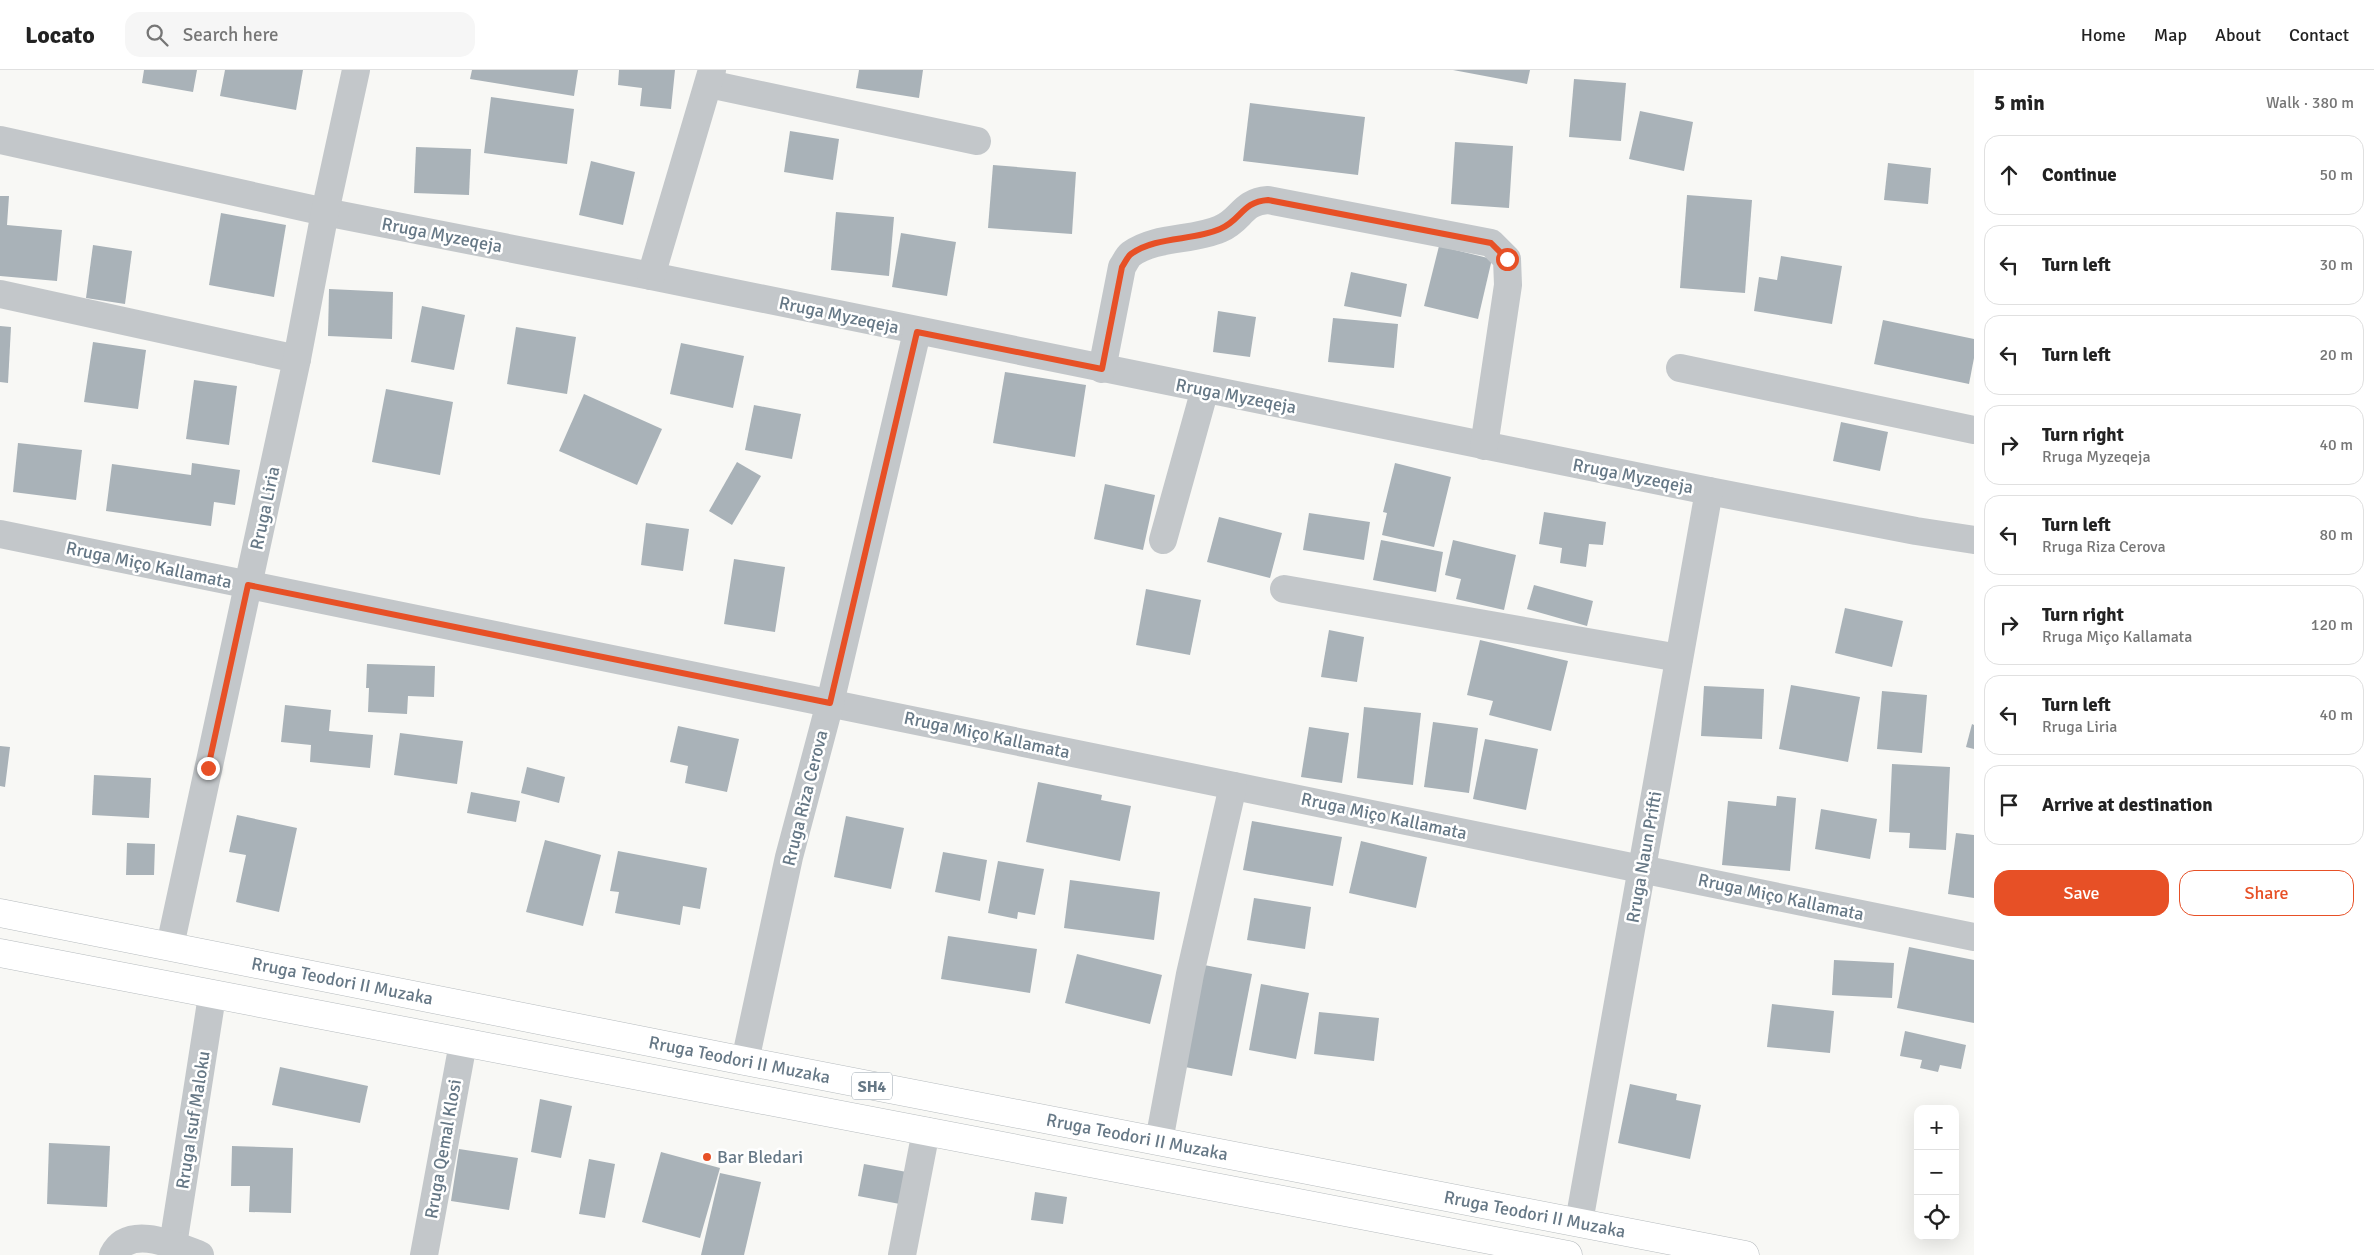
<!DOCTYPE html>
<html lang="en">
<head>
<meta charset="utf-8">
<style>
	body { margin:0; font-family:Signika,sans-serif; background:#f6f6f6; color:#222 }
	.controls { position:absolute; right:15px; bottom:15px; display:grid; overflow:hidden; border-radius:10px; box-shadow:0 5px 20px #0002 }
	.controls button { width:45px; height:45px; display:grid; place-items:center; padding:0; border:0; border-bottom:1px solid #e0e0e0; background:#fff; color:#222; font:25px sans-serif }
	.stop { position:absolute; width:15px; height:15px; margin:-11px; border:4px solid #e75026; border-radius:50%; background:#fff }
	.stop.end { background:#e75026; border-color:#fff; box-shadow:0 1px 5px #0008 }
	.list { margin:0; padding:0; list-style:none }
	h2 { display:flex; justify-content:space-between; align-items:center; height:65px; margin:0; padding:0 20px; font-size:21px }
	h2 small { font-size:16px; font-weight:400; color:#767676 }
	.list li { display:grid; grid-template-columns:32px 1fr auto; gap:15px; align-items:center; box-sizing:border-box; height:80px; margin:0 10px 10px; padding:0 10px; border:1px solid #e0e0e0; border-radius:15px }
	.list b { display:block; font-size:19px; white-space:nowrap }
	.list p { margin:0; font-size:16px; white-space:nowrap; color:#767676 }
	.list em { font-size:16px; font-style:normal; color:#767676 }
	.actions { display:flex; gap:10px; padding:15px 20px }
	.actions a { flex:1; padding:11px 0; border:1px solid #e75026; border-radius:15px; text-align:center; font-size:18px; color:#e75026 }
	.actions .main { background:#e75026; color:#fff }
	.icon { flex:none; width:28px; height:28px; fill:none; stroke:currentColor; stroke-width:2; stroke-linecap:round; stroke-linejoin:round }
	.map { position:relative; flex:none; width:1974px; height:1185px; overflow:hidden }
	header { display:flex; align-items:center; gap:30px; box-sizing:border-box; height:70px; padding:0 25px; background:#fff; border-bottom:1px solid #e0e0e0 }
	header strong { font-size:24px }
	nav { display:flex; gap:28px; margin-inline-start:auto; font-size:18px }
	.search { width:350px; height:45px; background:#f6f6f6; display:flex; align-items:center; gap:12px; box-sizing:border-box; padding:0 18px; border-radius:15px; color:#767676; font-size:19px }
	main { display:flex }
	aside { flex:1; background:#fff }
	.map>svg:first-child { display:block }
	.building { fill:#a9b2b8 }
	.lines { fill:none; stroke-linecap:round; stroke-linejoin:round }
	.major-casing { stroke:#b6bbbe; stroke-width:29 }
	.minor { stroke:#c3c7ca; stroke-width:28 }
	.major { stroke:#fff; stroke-width:28 }
	.route { stroke:#e75026; stroke-width:6 }
	.poi-dot { fill:#e75026; stroke:#fff; stroke-width:2 }
	.labels { text-anchor:middle; stroke-width:5; stroke-linejoin:round; paint-order:stroke }
	.shield { fill:#fff; stroke:#94a0aa; stroke-width:1 }
	.shield-label { font-size:16px; font-weight:bold; fill:#667886 }
	.street-label { font-size:18px; fill:#667886; stroke:#fff }
	.poi-label { font-size:18px; fill:#667886; stroke:#fff; text-anchor:start }
</style>
</head>
<body>
<header>
<strong>Locato</strong>
<div class="search"><svg class="icon" aria-label="search" viewBox="0 0 24 24"><circle cx="10" cy="10" r="6"/><path d="M15 15l6 6"/></svg>Search here</div>
<nav><a>Home</a><a>Map</a><a>About</a><a>Contact</a></nav>
</header>
<main>
<div class="map">
<svg width="1974" height="1185" viewBox="0 0 1974 1185">
	<rect width="100%" height="100%" fill="#f8f8f5"/>
	<g class="building">
		<path d="M144 0H197L193 22 142 13Z"/>
		<path d="M225 0H303L296 40 220 26Z"/>
		<path d="M472 0H578L574 26 470 9Z"/>
		<path d="M619 0H675L671 39 640 36 642 18 618 15Z"/>
		<path d="M859 0H923L919 28 856 18Z"/>
		<path d="M1453 0H1530L1527 14Z"/>
		<path d="M1574 9 1626 13 1621 71 1569 67Z"/>
		<path d="M491 27 574 39 567 94 484 83Z"/>
		<path d="M1250 33 1365 47 1358 105 1243 91Z"/>
		<path d="M1640 41 1693 52 1684 101 1629 89Z"/>
		<path d="M790 61 839 69 833 110 784 102Z"/>
		<path d="M1455 72 1513 76 1509 138 1451 134Z"/>
		<path d="M416 77 471 79 469 125 414 123Z"/>
		<path d="M591 91 635 102 623 155 579 145Z"/>
		<path d="M1888 93 1931 98 1928 134 1884 130Z"/>
		<path d="M993 95 1076 102 1072 164 988 158Z"/>
		<path d="M1687 125 1752 130 1745 223 1680 218Z"/>
		<path d="M0 126H9L7 155 62 160 57 211 0 206Z"/>
		<path d="M836 142 894 147 889 206 831 200Z"/>
		<path d="M221 143 286 155 274 227 209 215Z"/>
		<path d="M901 163 956 172 947 226 892 217Z"/>
		<path d="M93 175 132 181 125 234 86 228Z"/>
		<path d="M1439 176 1492 189 1478 249 1424 236Z"/>
		<path d="M1781 186 1842 196 1832 254 1754 241 1759 207 1777 210Z"/>
		<path d="M1351 202 1407 214 1401 247 1344 236Z"/>
		<path d="M329 219 393 222 392 269 328 266Z"/>
		<path d="M422 236 465 245 454 300 411 292Z"/>
		<path d="M1218 241 1256 247 1250 287 1213 282Z"/>
		<path d="M1333 248 1398 254 1394 298 1328 292Z"/>
		<path d="M1883 250 1974 269V288L1969 314 1874 294Z"/>
		<path d="M0 256 11 257 8 313 0 312Z"/>
		<path d="M516 257 576 267 567 324 507 314Z"/>
		<path d="M93 272 146 280 138 339 84 332Z"/>
		<path d="M681 273 744 286 733 338 670 324Z"/>
		<path d="M1005 302 1086 315 1075 387 993 373Z"/>
		<path d="M194 310 237 316 229 375 186 369Z"/>
		<path d="M386 319 453 332 440 405 372 392Z"/>
		<path d="M584 324 662 359 637 415 559 381Z"/>
		<path d="M754 335 801 344 792 389 745 380Z"/>
		<path d="M1841 352 1888 362 1880 401 1833 391Z"/>
		<path d="M18 373 82 380 76 430 13 422Z"/>
		<path d="M737 392 761 406 732 455 709 441Z"/>
		<path d="M192 393 240 400 235 435 214 432 211 456 106 441 112 394 191 405Z"/>
		<path d="M1395 393 1451 407 1434 477 1382 465 1387 443 1383 442Z"/>
		<path d="M1105 414 1155 425 1143 480 1094 469Z"/>
		<path d="M1544 442 1606 452 1603 475 1589 474 1586 497 1560 493 1562 478 1539 474Z"/>
		<path d="M1309 443 1370 452 1364 490 1303 480Z"/>
		<path d="M1219 447 1282 463 1270 508 1207 492Z"/>
		<path d="M646 453 689 459 683 501 641 495Z"/>
		<path d="M1381 470 1443 482 1436 522 1373 510Z"/>
		<path d="M1453 470 1516 485 1504 540 1456 529 1461 509 1445 505Z"/>
		<path d="M734 489 785 497 775 562 724 554Z"/>
		<path d="M1534 515 1593 531 1587 556 1527 539Z"/>
		<path d="M1146 519 1201 530 1190 585 1136 575Z"/>
		<path d="M1845 538 1903 551 1892 597 1835 583Z"/>
		<path d="M1329 560 1364 567 1357 612 1321 607Z"/>
		<path d="M1480 570 1568 591 1551 661 1489 645 1493 631 1467 625Z"/>
		<path d="M367 594 435 596 434 627 408 626 407 644 368 642 369 618H366Z"/>
		<path d="M1791 615 1860 627 1848 692 1779 679Z"/>
		<path d="M1704 616 1764 619 1762 669 1701 666Z"/>
		<path d="M1882 621 1927 625 1922 683 1877 679Z"/>
		<path d="M285 635 331 640 329 661 373 665 370 698 310 692 311 675 281 672Z"/>
		<path d="M1364 637 1421 643 1413 715 1357 708Z"/>
		<path d="M1433 652 1478 658 1469 723 1424 717Z"/>
		<path d="M1972 654 1974 655V679L1966 677Z"/>
		<path d="M678 656 739 669 727 722 685 713 688 696 670 692Z"/>
		<path d="M1309 657 1349 663 1342 713 1301 707Z"/>
		<path d="M400 663 463 671 457 714 394 705Z"/>
		<path d="M1485 669 1538 679 1526 740 1473 729Z"/>
		<path d="M0 676 10 677 5 717 0 716Z"/>
		<path d="M1892 694 1950 697 1946 780 1909 778 1910 763 1889 762Z"/>
		<path d="M527 697 565 707 559 733 521 723Z"/>
		<path d="M94 705 151 708 149 748 92 745Z"/>
		<path d="M1038 712 1102 725 1101 730 1131 736 1120 791 1026 772Z"/>
		<path d="M471 722 520 731 516 752 467 743Z"/>
		<path d="M1777 726 1796 728 1790 801 1722 795 1728 731 1776 736Z"/>
		<path d="M1821 739 1877 749 1870 789 1815 779Z"/>
		<path d="M237 745 297 758 279 842 236 832 246 785 229 782Z"/>
		<path d="M846 746 904 758 891 819 834 807Z"/>
		<path d="M1252 751 1342 767 1333 816 1243 800Z"/>
		<path d="M1956 763 1974 765V828L1948 824Z"/>
		<path d="M545 770 601 785 583 856 526 842Z"/>
		<path d="M1361 771 1427 787 1416 838 1349 823Z"/>
		<path d="M127 773 155 774 154 805H126Z"/>
		<path d="M618 781 707 798 700 839 683 836 680 855 615 843 619 822 610 821Z"/>
		<path d="M943 782 987 790 980 831 935 822Z"/>
		<path d="M998 791 1044 799 1035 845 1018 842 1017 849 988 843Z"/>
		<path d="M1070 810 1160 822 1154 870 1064 858Z"/>
		<path d="M1254 828 1311 837 1305 879 1247 870Z"/>
		<path d="M948 866 1037 879 1030 923 941 909Z"/>
		<path d="M1909 877 1974 890V953L1897 938Z"/>
		<path d="M1077 884 1162 905 1150 954 1065 933Z"/>
		<path d="M1834 890 1894 893 1892 928 1832 925Z"/>
		<path d="M1204 895 1252 904 1232 1006 1185 997Z"/>
		<path d="M1261 914 1309 923 1296 989 1249 980Z"/>
		<path d="M1772 934 1834 941 1830 983 1767 977Z"/>
		<path d="M1319 942 1379 948 1374 991 1314 984Z"/>
		<path d="M1905 961 1966 975 1961 999 1940 995 1938 1002 1920 998 1922 990 1900 986Z"/>
		<path d="M280 997 368 1016 360 1053 272 1035Z"/>
		<path d="M1630 1014 1677 1024 1676 1030 1701 1035 1690 1089 1618 1073Z"/>
		<path d="M540 1029 572 1036 561 1088 531 1082Z"/>
		<path d="M49 1073 110 1076 107 1137 47 1134Z"/>
		<path d="M232 1076 293 1078 291 1143 249 1142 250 1116H231Z"/>
		<path d="M459 1079 518 1088 509 1140 451 1131Z"/>
		<path d="M661 1082 720 1098 700 1168 642 1152Z"/>
		<path d="M589 1089 615 1094 605 1148 579 1144Z"/>
		<path d="M864 1094 912 1103 905 1135 858 1126Z"/>
		<path d="M720 1103 761 1112 744 1185H701Z"/>
		<path d="M1035 1122 1067 1127 1063 1154 1031 1150Z"/>
	</g>
	<g class="lines">
		<defs>
			<g id="major">
				<path id="s1" d="M0 843 745 991 1745 1185"/>
				<path d="M0 883 1568 1185"/>
			</g>
		</defs>
		<use href="#major" class="major-casing"/>
		<g class="minor">
			<path d="M709 14 977 71"/>
			<path d="M0 70 325 142 651 206 1709 421 1916 461 1974 470"/>
			<path d="M651 206 712 0"/>
			<path d="M0 224 297 289"/>
			<path d="M1680 298 1974 360"/>
			<path d="M1102 299 1122 197C1125 193 1127 187 1131 184 1156 166 1193 171 1220 159 1242 150 1241 132 1268 130L1491 173 1507 189 1508 215 1484 376"/>
			<path d="M0 464 1974 867"/>
			<path d="M1163 470 1205 319"/>
			<path d="M1284 519 1679 588"/>
			<path d="M170 876 297 289 325 142 356 0"/>
			<path d="M745 991 789 787 830 633 917 262"/>
			<path d="M1159 1071 1190 904 1233 716"/>
			<path d="M1579 1152 1709 421"/>
			<path d="M173 1175 212 926"/>
			<path d="M113 1185C129 1153 176 1176 200 1185"/>
			<path d="M424 1185 463 973"/>
			<path d="M902 1185 926 1061"/>
		</g>
		<use href="#major" class="major"/>
	</g>
	<g class="lines">
		<path class="route" d="M208 698 248 515 830 633 917 262 1102 299 1122 197C1125 193 1127 187 1131 184 1156 166 1193 171 1220 159 1242 150 1241 132 1268 130L1491 173 1507 189"/>
	</g>
	<circle class="poi-dot" cx="707" cy="1087" r="5"/>
	<g class="labels">
		<rect class="shield" x="852" y="1002.5" width="40" height="27" rx="4"/>
		<g class="shield-label">
			<text x="872" y="1022">SH4</text>
		</g>
		<g class="street-label">
			<text transform="translate(442 165) rotate(11)" y="6">Rruga Myzeqeja</text>
			<text transform="translate(839 245) rotate(12)" y="6">Rruga Myzeqeja</text>
			<text transform="translate(1236 326) rotate(11)" y="6">Rruga Myzeqeja</text>
			<text transform="translate(1633 406) rotate(11)" y="6">Rruga Myzeqeja</text>
			<text transform="translate(265 438) rotate(-78)" y="6">Rruga Liria</text>
			<text transform="translate(149 495) rotate(12)" y="6">Rruga Miço Kallamata</text>
			<text transform="translate(987 665) rotate(12)" y="6">Rruga Miço Kallamata</text>
			<text transform="translate(805 728) rotate(-76)" y="6">Rruga Riza Cerova</text>
			<text transform="translate(1384 746) rotate(12)" y="6">Rruga Miço Kallamata</text>
			<text transform="translate(1644 787) rotate(-80)" y="6">Rruga Naun Prifti</text>
			<text transform="translate(1781 827) rotate(12)" y="6">Rruga Miço Kallamata</text>
			<text dy="6" stroke="none"><textPath href="#s1" startOffset="349">Rruga Teodori II Muzaka</textPath></text>
			<text dy="6" stroke="none"><textPath href="#s1" startOffset="754">Rruga Teodori II Muzaka</textPath></text>
			<text transform="translate(193 1050) rotate(-81)" y="6">Rruga Isuf Maloku</text>
			<text dy="6" stroke="none"><textPath href="#s1" startOffset="1159">Rruga Teodori II Muzaka</textPath></text>
			<text transform="translate(443 1079) rotate(-80)" y="6">Rruga Qemal Klosi</text>
			<text dy="6" stroke="none"><textPath href="#s1" startOffset="1564">Rruga Teodori II Muzaka</textPath></text>
		</g>
		<g class="poi-label">
			<text x="717" y="1093">Bar Bledari</text>
		</g>
	</g>
</svg>
<div class="controls">
<button>+</button>
<button>−</button>
<button><svg class="icon" aria-label="locate" viewBox="0 0 24 24"><circle cx="12" cy="12" r="6"/><path d="M12 2v4M12 18v4M2 12h4M18 12h4"/></svg></button>
</div>
<div class="stop" style="left:1507px;top:189px"></div>
<div class="stop end" style="left:208px;top:698px"></div>
</div>
<aside>
<h2>5 min<small>Walk · 380 m</small></h2>
<ul class="list">
<li><svg class="icon" aria-label="ahead" viewBox="0 0 24 24"><path d="M12 20V5M6 11l6-6 6 6"/></svg><div><b>Continue</b></div><em>50 m</em></li>
<li><svg class="icon" aria-label="left" viewBox="0 0 24 24"><path d="M17 20v-9H6M10 6l-5 5 5 5"/></svg><div><b>Turn left</b></div><em>30 m</em></li>
<li><svg class="icon" aria-label="left" viewBox="0 0 24 24"><path d="M17 20v-9H6M10 6l-5 5 5 5"/></svg><div><b>Turn left</b></div><em>20 m</em></li>
<li><svg class="icon" aria-label="right" viewBox="0 0 24 24"><path d="M7 20v-9h11M14 6l5 5-5 5"/></svg><div><b>Turn right</b><p>Rruga Myzeqeja</p></div><em>40 m</em></li>
<li><svg class="icon" aria-label="left" viewBox="0 0 24 24"><path d="M17 20v-9H6M10 6l-5 5 5 5"/></svg><div><b>Turn left</b><p>Rruga Riza Cerova</p></div><em>80 m</em></li>
<li><svg class="icon" aria-label="right" viewBox="0 0 24 24"><path d="M7 20v-9h11M14 6l5 5-5 5"/></svg><div><b>Turn right</b><p>Rruga Miço Kallamata</p></div><em>120 m</em></li>
<li><svg class="icon" aria-label="left" viewBox="0 0 24 24"><path d="M17 20v-9H6M10 6l-5 5 5 5"/></svg><div><b>Turn left</b><p>Rruga Liria</p></div><em>40 m</em></li>
<li><svg class="icon" aria-label="arrive" viewBox="0 0 24 24"><path d="M6 21V4h12l-3 4 3 4H6"/></svg><div><b>Arrive at destination</b></div></li>
</ul>
<div class="actions"><a class="main">Save</a><a>Share</a></div>
</aside>
</main>
</body>
</html>
